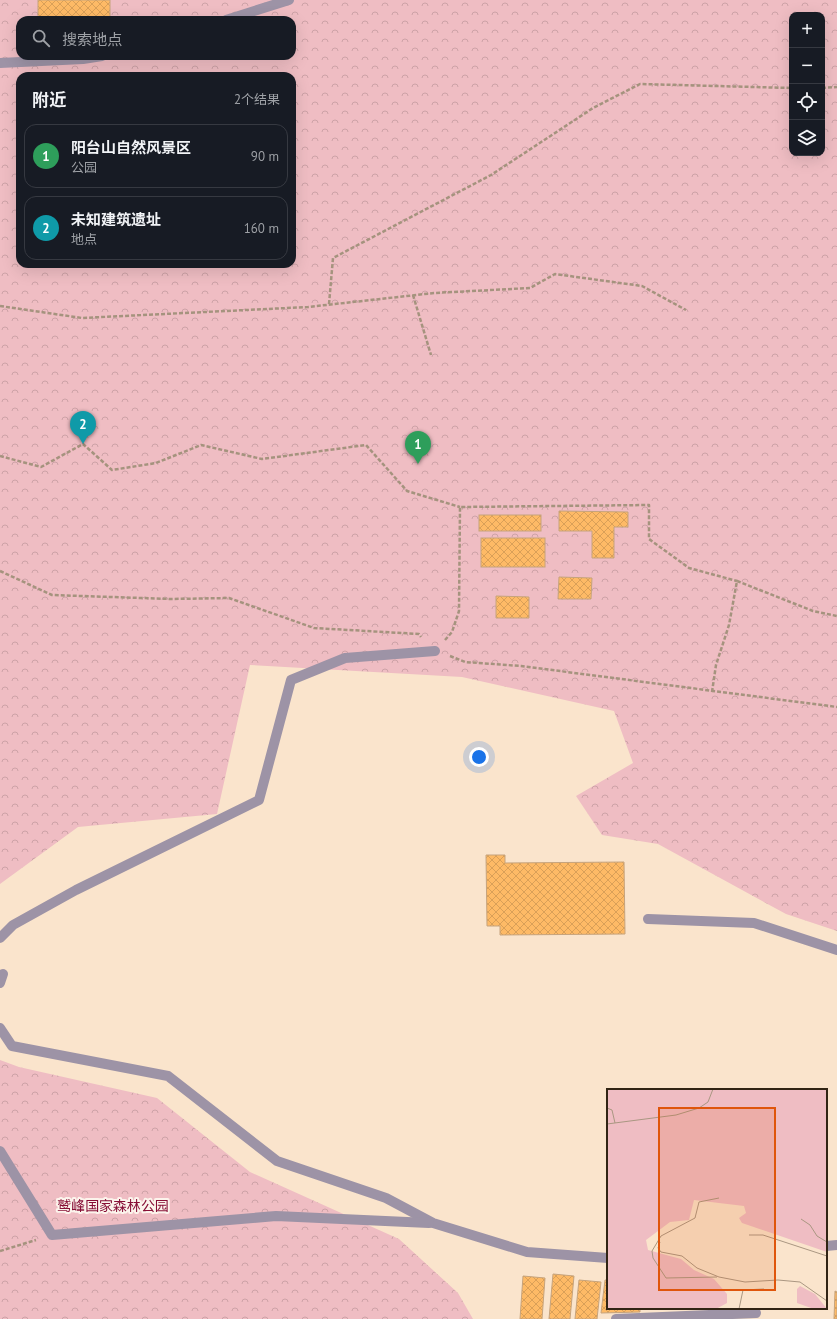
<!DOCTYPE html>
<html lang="zh">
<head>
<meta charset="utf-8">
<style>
	body { margin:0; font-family:"PT Sans","Noto Sans SC",sans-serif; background:#20242c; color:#f1f3f6 }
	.controls { position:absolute; right:12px; top:12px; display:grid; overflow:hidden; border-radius:8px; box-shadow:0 4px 16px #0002 }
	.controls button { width:36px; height:36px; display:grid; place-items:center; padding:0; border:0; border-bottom:1px solid #363941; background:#171b24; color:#f1f3f6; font:20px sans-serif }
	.you { position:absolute; left:479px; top:757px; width:14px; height:14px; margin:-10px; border:3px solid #fff; border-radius:50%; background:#1a73e8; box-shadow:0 0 0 6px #1a73e833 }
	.badge { display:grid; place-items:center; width:26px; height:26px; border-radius:50%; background:#96b1cc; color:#fff; font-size:13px; font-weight:700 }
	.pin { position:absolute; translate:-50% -33px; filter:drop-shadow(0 1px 2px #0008) }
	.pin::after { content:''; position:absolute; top:21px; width:14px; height:12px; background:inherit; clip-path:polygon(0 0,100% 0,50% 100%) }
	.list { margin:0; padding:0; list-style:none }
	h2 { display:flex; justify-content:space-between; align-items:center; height:52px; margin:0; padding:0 16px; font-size:17px }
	h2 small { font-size:13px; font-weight:400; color:#9ea1a6 }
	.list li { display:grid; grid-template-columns:26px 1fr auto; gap:12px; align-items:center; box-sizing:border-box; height:64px; margin:0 8px 8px; padding:0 8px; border:1px solid #363941; border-radius:12px }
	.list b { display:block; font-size:15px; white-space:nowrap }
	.list p { margin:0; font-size:13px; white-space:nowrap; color:#9ea1a6 }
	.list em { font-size:13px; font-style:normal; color:#9ea1a6 }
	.icon { flex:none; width:22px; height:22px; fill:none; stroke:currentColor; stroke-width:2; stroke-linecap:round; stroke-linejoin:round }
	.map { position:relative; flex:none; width:837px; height:1319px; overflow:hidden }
	.search { position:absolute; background:#171b24; box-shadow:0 4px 16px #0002; left:16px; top:16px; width:280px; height:44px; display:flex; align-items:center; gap:10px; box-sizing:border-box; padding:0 14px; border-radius:12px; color:#9ea1a6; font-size:15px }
	.panel { position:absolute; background:#171b24; box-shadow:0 4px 16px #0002; left:16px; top:72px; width:280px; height:196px; border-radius:12px }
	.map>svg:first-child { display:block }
	.forest { fill:url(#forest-crowns); fill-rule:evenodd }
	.building { fill:url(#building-cross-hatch); stroke:#c6a37c }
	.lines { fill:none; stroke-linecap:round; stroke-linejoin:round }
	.path { stroke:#a5937e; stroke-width:2.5; stroke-dasharray:4 2; stroke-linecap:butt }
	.service { stroke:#9d93a6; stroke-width:10 }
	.tertiary { stroke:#9d93a6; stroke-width:10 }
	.labels { text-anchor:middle; stroke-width:4; stroke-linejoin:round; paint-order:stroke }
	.park-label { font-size:14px; fill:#870f36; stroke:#fcf4ec }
	.inset-road { fill:none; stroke:#aa9782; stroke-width:1 }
	.view { fill:#df560c; fill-opacity:0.15; stroke:#df560c; stroke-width:2 }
	.inset-edge { fill:none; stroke:#312414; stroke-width:2 }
</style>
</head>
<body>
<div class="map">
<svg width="837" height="1319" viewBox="0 0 837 1319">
	<defs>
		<pattern id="forest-crowns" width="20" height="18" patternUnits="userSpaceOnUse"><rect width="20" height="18" fill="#efbdc3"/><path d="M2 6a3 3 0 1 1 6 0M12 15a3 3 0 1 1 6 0" fill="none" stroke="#cda2a7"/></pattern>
		<pattern id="building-cross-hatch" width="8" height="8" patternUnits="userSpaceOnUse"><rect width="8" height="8" fill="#feba66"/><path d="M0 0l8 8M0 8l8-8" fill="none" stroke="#daa058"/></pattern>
	</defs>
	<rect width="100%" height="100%" fill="#fae4cc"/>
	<g class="forest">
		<path d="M0 0H837V931L786 914 658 844 602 835 576 796 633 763 614 711 462 677 250 665 217 814 78 827 0 884ZM792 15H822V153H792ZM20 20H292V56H20ZM20 76H292V264H20Z"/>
		<path d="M0 1060 19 1067 157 1098 250 1172 399 1239 458 1293 473 1319H0Z"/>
	</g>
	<g class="building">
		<path d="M38 0H110V18H74V20H38Z"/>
		<path d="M559 511 628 512V527H614V558H592V531H559Z"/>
		<rect x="479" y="515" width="62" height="16"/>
		<rect x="481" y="538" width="64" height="29"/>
		<path d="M559 577 592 578 591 599H558Z"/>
		<path d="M496 596 529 597V618H496Z"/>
		<path d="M486 855H505V863L624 862 625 934 500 935V926H487Z"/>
		<path d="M553 1274 574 1276 570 1319H549Z"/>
		<path d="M523 1276 545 1278 542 1319H520Z"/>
		<path d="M579 1280 601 1282 597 1319H575Z"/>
		<path d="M605 1280H608V1308H640V1312L601 1313Z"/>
		<path d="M835 1291 837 1292V1319H834Z"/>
	</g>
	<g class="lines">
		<g class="path">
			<path d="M822 88 837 87"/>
			<path d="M413 295 431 355"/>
			<path d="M329 304 333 258 491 175 593 108 640 84 792 88"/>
			<path d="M0 306 82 318 308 307 434 293 530 288 555 274 642 286 686 310"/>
			<path d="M0 456 41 467 83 444 112 470 156 463 201 445 262 459 366 445 407 491 460 507"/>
			<path d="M0 571 52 595 171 599 229 598 314 628 419 634 421 637"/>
			<path d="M445 640 452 632 459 611 460 507 649 505V539L689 568 737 581"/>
			<path d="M450 656 465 662 521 666 837 707"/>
			<path d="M712 692 716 665 729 625 737 581 813 611 837 616"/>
			<path d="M0 1251 36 1240"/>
		</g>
		<g class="service">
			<path d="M648 919 754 923 837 950"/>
			<path d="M0 938 13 925 76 890 259 800 291 680 345 658 435 651"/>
			<path d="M0 983 3 974"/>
			<path d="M0 1028 12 1046 168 1076 277 1161 386 1198 433 1223 527 1252 608 1258"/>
			<path d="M0 1151 52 1235 276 1216 429 1223"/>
			<path d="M826 1246 837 1245"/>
			<path d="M616 1319 756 1313"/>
		</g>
		<g class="tertiary">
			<path d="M226 20 289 0"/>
			<path d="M0 63 83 59 102 56"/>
		</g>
	</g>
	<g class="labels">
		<g class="park-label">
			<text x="113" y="1211">鹫峰国家森林公园</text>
		</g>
	</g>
	<g transform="translate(607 1089)">
		<rect width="220" height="220" fill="#fae4cc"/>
		<path d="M0 0H220V163L135 134 132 129 139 124 137 117 87 111 82 131 63 133 39 151 41 161 74 170 87 181 107 190 120 205V214L109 220H0Z" fill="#efbdc3"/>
		<path d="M193 197 208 205 220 220H207L190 214V200Z" fill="#efbdc3"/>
		<path class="inset-road" d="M0 19 5 21 8 34M0 35 69 26 92 19 101 13 106 0M194 130 203 136 210 147 220 153M142 146H156L220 167M53 153 51 159 54 163 75 167 90 179 112 188 138 193 171 191 193 193 220 212M110 188 59 189 46 169 45 162 54 147 88 129 92 113 112 109M132 220 136 201 157 200M173 220H198"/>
		<path class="view" d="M52 19H168V201H52Z"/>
		<rect width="220" height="220" class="inset-edge"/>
	</g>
</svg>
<div class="controls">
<button>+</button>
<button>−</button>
<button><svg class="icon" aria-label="locate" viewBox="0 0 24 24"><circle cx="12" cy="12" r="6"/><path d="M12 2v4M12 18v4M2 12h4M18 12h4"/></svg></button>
<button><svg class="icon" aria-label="layers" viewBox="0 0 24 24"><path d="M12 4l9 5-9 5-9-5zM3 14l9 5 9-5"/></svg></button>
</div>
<div class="you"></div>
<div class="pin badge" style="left:418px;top:464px;background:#2e9e5b">1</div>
<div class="pin badge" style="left:83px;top:444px;background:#0f9aa8">2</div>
<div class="search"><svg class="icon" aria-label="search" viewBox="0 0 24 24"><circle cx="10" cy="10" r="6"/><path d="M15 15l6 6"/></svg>搜索地点</div>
<section class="panel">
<h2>附近<small>2个结果</small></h2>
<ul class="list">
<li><span class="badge" style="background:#2e9e5b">1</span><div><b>阳台山自然风景区</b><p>公园</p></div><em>90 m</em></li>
<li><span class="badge" style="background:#0f9aa8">2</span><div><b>未知建筑遗址</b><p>地点</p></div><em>160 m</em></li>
</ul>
</section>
</div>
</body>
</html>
